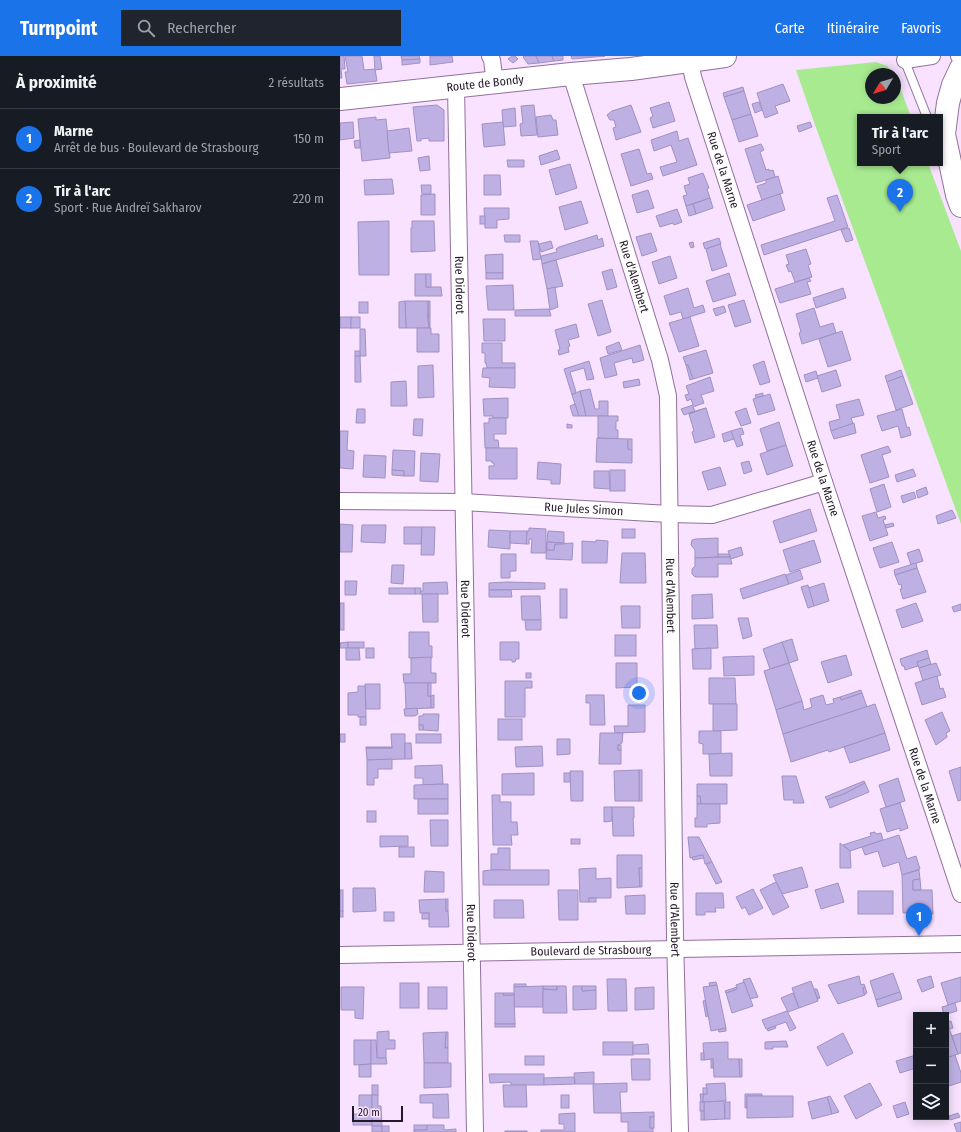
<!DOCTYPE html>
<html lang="fr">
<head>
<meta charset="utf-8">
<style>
	body { margin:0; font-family:"Fira Sans Condensed",sans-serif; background:#20242c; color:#f1f3f6 }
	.controls { position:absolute; right:12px; bottom:12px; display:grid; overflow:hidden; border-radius:0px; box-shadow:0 2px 10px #0003 }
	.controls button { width:36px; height:36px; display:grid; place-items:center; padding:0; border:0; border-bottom:1px solid #363941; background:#171b24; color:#f1f3f6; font:20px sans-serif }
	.compass { position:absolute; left:525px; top:12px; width:36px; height:36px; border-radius:50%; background:#171b24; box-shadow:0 2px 10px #0003; rotate:232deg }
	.scale { position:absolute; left:12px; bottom:10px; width:51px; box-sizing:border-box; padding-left:4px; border:2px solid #251829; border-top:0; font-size:11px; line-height:14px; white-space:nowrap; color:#251829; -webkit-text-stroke:3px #f8e2ff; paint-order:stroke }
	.you { position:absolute; left:299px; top:637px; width:14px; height:14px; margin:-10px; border:3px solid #fff; border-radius:50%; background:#1a73e8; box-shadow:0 0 0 6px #1a73e833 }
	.badge { display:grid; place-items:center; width:26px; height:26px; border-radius:50%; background:#1a73e8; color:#fff; font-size:13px; font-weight:700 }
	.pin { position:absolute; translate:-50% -33px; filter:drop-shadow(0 1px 2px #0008) }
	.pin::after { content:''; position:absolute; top:21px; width:14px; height:12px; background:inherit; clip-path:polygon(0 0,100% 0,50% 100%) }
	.popup { position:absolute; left:517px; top:58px; width:86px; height:52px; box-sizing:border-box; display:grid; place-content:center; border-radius:0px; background:#171b24; filter:drop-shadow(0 1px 3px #0005); font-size:13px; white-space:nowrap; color:#9ea1a6 }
	.popup b { font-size:15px; color:#f1f3f6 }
	.popup::after { content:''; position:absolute; left:50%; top:100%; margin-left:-8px; border:8px solid transparent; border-top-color:#171b24 }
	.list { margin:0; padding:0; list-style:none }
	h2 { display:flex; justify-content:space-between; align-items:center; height:52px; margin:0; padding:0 16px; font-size:17px }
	h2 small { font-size:13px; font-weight:400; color:#9ea1a6 }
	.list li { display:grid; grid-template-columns:26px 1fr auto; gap:12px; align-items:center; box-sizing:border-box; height:60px; padding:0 16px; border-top:1px solid #363941 }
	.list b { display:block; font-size:15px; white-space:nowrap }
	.list p { margin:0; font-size:13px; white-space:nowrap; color:#9ea1a6 }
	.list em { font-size:13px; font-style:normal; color:#9ea1a6 }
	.icon { flex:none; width:22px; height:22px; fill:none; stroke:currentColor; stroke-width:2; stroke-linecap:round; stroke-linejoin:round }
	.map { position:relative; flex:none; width:621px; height:1076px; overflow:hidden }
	header { display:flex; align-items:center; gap:24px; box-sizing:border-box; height:56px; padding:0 20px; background:#1a73e8; color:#fff }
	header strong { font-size:19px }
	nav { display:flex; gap:22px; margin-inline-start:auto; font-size:14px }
	.search { width:280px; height:36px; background:#20242c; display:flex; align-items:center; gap:10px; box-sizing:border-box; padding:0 14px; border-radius:0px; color:#9ea1a6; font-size:15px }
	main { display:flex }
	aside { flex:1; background:#171b24 }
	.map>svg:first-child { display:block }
	.green { fill:#a8ea90; fill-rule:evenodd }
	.building { fill:#bfb0e4; stroke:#a091c4 }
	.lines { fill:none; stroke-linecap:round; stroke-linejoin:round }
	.lane-casing { stroke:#91709c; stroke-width:10 }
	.street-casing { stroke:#91709c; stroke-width:18 }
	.secondary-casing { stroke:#91709c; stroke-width:24 }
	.lane { stroke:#fff; stroke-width:8 }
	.street { stroke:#fff; stroke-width:16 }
	.secondary { stroke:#fff; stroke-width:22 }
	.labels { text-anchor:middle; stroke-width:3; stroke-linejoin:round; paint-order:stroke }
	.street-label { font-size:12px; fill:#251829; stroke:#f8e2ff }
</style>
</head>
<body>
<header>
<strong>Turnpoint</strong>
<div class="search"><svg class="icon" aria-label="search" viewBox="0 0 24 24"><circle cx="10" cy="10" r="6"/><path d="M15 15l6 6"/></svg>Rechercher</div>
<nav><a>Carte</a><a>Itinéraire</a><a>Favoris</a></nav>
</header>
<main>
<aside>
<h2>À proximité<small>2 résultats</small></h2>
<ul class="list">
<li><span class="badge">1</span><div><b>Marne</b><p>Arrêt de bus · Boulevard de Strasbourg</p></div><em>150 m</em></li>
<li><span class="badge">2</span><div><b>Tir à l'arc</b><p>Sport · Rue Andreï Sakharov</p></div><em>220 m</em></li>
</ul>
</aside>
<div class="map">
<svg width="621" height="1076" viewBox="0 0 621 1076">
	<rect width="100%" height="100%" fill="#f8e2ff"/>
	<path class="green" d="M536 6 547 10 555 18 571 61H520V107H588L621 195V468L475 69 456 14ZM531 18H555V42H531Z"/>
	<g class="building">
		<path d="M0 0H4L5 13H1L2 22H0Z"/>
		<path d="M5 0H22L24 14 35 13 37 25 7 28 5 16H8Z"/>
		<path d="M34 0H40L42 13 35 14Z"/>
		<path d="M61 0H79L80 3 62 4Z"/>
		<path d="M90 0H112L113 6 90 9Z"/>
		<path d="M172 0H175L178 3 173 7 168 3Z"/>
		<path d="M184 0H196L199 7 188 8 183 1Z"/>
		<path d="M196 0H212L214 5 199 7Z"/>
		<path d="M212 0H223V4L214 5Z"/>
		<path d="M231 0H265L232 3Z"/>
		<path d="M80 3V7L62 9V4Z"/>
		<path d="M443 28 450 45 435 50 438 57 425 62 417 37Z"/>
		<path d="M403 31 404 35 384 41 383 37Z"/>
		<path d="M404 35 411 58 392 64 384 41Z"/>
		<path d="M329 46 335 65 313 72 310 62 313 60 310 52Z"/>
		<path d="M419 46 422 54 415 57 412 48Z"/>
		<path d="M97 49 104 54V85H89V82L81 83V85H77L73 51Z"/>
		<path d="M194 49 197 79 181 80 180 68 183 67 181 50Z"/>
		<path d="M291 49 301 76 276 84 273 72 276 71 274 64H270L267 59 272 55Z"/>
		<path d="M175 52 176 70 163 71 162 54Z"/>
		<path d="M411 58 418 80 399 86 392 64Z"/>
		<path d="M211 59 213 64H216L218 79 198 81 196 61Z"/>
		<path d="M36 61V64L46 63 50 102 22 105 18 63Z"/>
		<path d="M13 66 14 82 0 84V67Z"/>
		<path d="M163 66 165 89 144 91 142 68Z"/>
		<path d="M470 66 472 71 459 76 457 70Z"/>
		<path d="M69 72 72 95 49 97 47 75Z"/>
		<path d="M337 75 339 85 348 82 357 109 323 120 320 111 337 106 331 89 314 95 311 84Z"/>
		<path d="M20 84V92H15L14 85Z"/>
		<path d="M421 88 424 94 420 96 426 114 429 113V115L433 114 435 121 416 127 405 93Z"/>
		<path d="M299 93 307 118 311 117 313 123 291 130 281 98Z"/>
		<path d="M217 94 220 103 201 109 199 100Z"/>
		<path d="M89 100 90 114 80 115 78 102Z"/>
		<path d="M167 104H184V111H168Z"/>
		<path d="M230 108 237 132 216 139 209 114Z"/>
		<path d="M363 117 369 132 367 133 370 142 346 150 343 140 347 139 344 130 350 128 348 122Z"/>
		<path d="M144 119H160L161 139H144Z"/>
		<path d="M438 120 443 137 422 144 417 130 426 127V124Z"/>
		<path d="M52 123 54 138 25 139 24 124Z"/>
		<path d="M81 129H91V138H82Z"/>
		<path d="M308 134 314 152 297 157 292 139Z"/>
		<path d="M95 138V159H81V139Z"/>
		<path d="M440 138 445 154 413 165 407 149Z"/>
		<path d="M497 139 508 171 424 199 421 189 495 165 487 142Z"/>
		<path d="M370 142 373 152 356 158 353 148Z"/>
		<path d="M241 145 248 167 225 174 219 151Z"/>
		<path d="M353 148 356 158 349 160 346 150Z"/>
		<path d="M144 152H169V163L157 164V172H145Z"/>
		<path d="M337 153 342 166 334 169 333 167 320 171 316 160Z"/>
		<rect x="140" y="160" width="5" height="8"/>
		<path d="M49 165V219H19L18 166Z"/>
		<path d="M72 165H94L95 195 71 196V172H72Z"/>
		<path d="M509 172 513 184 506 186 501 174Z"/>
		<path d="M311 177 317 195 302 200 296 181Z"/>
		<path d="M164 179H180V186H165Z"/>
		<path d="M257 179 258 184 262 182 264 190 202 208 201 200 217 196 216 193 219 191Z"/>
		<path d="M379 182 381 188 365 193 363 187Z"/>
		<path d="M190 185H198L201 203 193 204Z"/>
		<path d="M211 185 213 192 201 196 199 188Z"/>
		<path d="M353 186 354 191 351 192 349 187Z"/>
		<path d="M380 188 387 210 372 215 366 193Z"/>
		<path d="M466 193 471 208 468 209 472 221 455 226 451 215 449 216 446 209 449 208 446 199Z"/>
		<path d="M163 198V217H146L145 199Z"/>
		<path d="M330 200 337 222 319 228 312 206Z"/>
		<path d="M216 204 223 230 207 233 202 208Z"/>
		<path d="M272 213 277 231 267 234 262 216Z"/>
		<rect x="146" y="217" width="17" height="6"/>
		<path d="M389 217 396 239 373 246 366 225Z"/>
		<path d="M75 218H86V231H101L102 240H75Z"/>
		<rect x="86" y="218" width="5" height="13"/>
		<path d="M469 222 471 225 467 226 471 238 440 247 435 233Z"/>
		<path d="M173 229 174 254H148L146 230Z"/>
		<path d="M215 231 218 251 210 254 207 233Z"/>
		<path d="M348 232 354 252 363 249 365 256 343 263 341 256 330 259 324 240Z"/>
		<path d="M503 232 506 242 476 252 473 242Z"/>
		<path d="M262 244 271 276 258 280 248 248Z"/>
		<path d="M404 244 411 266 395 271 388 249Z"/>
		<path d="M65 245H88V257H87L89 272H66Z"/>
		<path d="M65 245 66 272H59V246Z"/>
		<path d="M88 245H90V272H89Z"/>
		<rect x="19" y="246" width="9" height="11"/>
		<path d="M384 250 386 256 376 260 373 253Z"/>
		<path d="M474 252 480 271 493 267 496 277 462 288 459 277 461 276 456 258Z"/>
		<path d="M209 253 211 260H175V254Z"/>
		<rect x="0" y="261" width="11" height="11"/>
		<rect x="11" y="261" width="9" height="11"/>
		<path d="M350 261 359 290 339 296 329 267Z"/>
		<path d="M143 263H165V285H144Z"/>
		<path d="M236 268 239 281 228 284 230 290 228 291 229 296 219 299 218 294 220 293 215 274Z"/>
		<path d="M77 272H91V278H99V296H77Z"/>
		<path d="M20 273H25L26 300H20Z"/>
		<path d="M502 275 511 304 488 311 479 283Z"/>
		<path d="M279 286 282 294 268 298 266 291Z"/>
		<path d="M142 287H162V307H175V312H147L146 307H145V297H142Z"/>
		<path d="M300 289 304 304 293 307 292 302 274 307 277 319 265 322 260 302Z"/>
		<path d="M366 294 373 317 353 323 348 309H346L343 301Z"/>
		<rect x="15" y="295" width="5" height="5"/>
		<path d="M15 300H20L21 326H15Z"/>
		<path d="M249 305 254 323 247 324 244 312 230 316 236 336 232 339 224 313Z"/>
		<path d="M424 305 430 326 420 329 413 309Z"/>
		<path d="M93 309 94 341 78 342V310Z"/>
		<path d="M346 309H348L353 323 350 324Z"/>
		<path d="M143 312H175V332L149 331 150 322 142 321Z"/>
		<path d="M496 314 501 330 482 336 477 320Z"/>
		<path d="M561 314 563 320 547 326 545 320Z"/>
		<path d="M476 315 478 322 466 326 464 319Z"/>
		<path d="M563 320 573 348 556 354 547 326Z"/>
		<path d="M370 321 374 335 361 339 364 347 353 351 355 355 344 359 341 353 353 349 351 343 347 345 345 339 349 338 346 330Z"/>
		<path d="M299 323 300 329 284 332 283 326Z"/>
		<path d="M66 325 67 350H51V326Z"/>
		<path d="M250 333 255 353H259V345H268V360H246L240 335Z"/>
		<path d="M240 335 246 360H239L232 339Z"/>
		<path d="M423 337V340L416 342 415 339Z"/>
		<path d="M430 338 435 354 418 359 413 343Z"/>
		<path d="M168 342V362H153V360H144L143 343Z"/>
		<path d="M519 343 524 359 511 362 513 368 491 375 489 366 500 363 496 349Z"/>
		<path d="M235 348 239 360H233L230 350Z"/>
		<path d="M366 352 349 358V357Z"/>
		<path d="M366 352 375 381 355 387 352 376 354 375 349 358Z"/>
		<path d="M406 352 411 367 401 370 395 356Z"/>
		<path d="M17 353H25V367H16Z"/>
		<path d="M562 353 567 372 569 371 571 379 561 382 558 370 542 375 537 360Z"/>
		<path d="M258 360H278V365H276V374H278V383L258 382Z"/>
		<path d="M149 362H166V378H154V384H158L159 392H145L144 367H149Z"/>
		<path d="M74 363H83L82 380 73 379Z"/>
		<path d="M439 366 446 389 427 395 420 373Z"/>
		<path d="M514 367 516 377 494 383 491 375Z"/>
		<path d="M227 368 232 369V372H227Z"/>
		<path d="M401 372H402L404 378 400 379 403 389 397 391 391 375Z"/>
		<path d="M0 375H8L7 394 14 395 13 413 0 412Z"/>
		<path d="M391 375 394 383 384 386 382 378Z"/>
		<path d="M257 382 288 383V393L292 394V407L256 406Z"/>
		<path d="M288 383H292V394L288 393Z"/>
		<path d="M446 389 453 410 427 419 420 398Z"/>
		<path d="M548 390 551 396 542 399 549 421 530 427 521 399Z"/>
		<path d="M146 392H177V423H149V410H154V407H152V405H146Z"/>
		<path d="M53 394 75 395 74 420H64V415L52 414Z"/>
		<path d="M81 397 100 398 98 426 80 425Z"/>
		<path d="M24 399 46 400 45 422 23 421Z"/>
		<path d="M409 405 412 415 404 418 401 407Z"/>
		<path d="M198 406 221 408 220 428H211V424L197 423Z"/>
		<path d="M380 411 386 429 368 434 362 416Z"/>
		<path d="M573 413 576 420 557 426 555 419Z"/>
		<path d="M52 414 64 415V420L52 419Z"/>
		<rect x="270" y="414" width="15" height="21"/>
		<path d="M254 415H269L270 433 254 432Z"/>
		<path d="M544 428 551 451 537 456 530 433Z"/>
		<path d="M586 431 588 438 578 442 576 435Z"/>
		<path d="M574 436 576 442 563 447 561 440Z"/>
		<path d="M470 453 477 475 440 487 433 465Z"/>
		<path d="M612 454 616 462 598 468 596 460Z"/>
		<path d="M536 456 538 462 545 460 546 463 543 464 548 479 530 485 522 460Z"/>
		<path d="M553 467 554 470 546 472 545 469Z"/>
		<path d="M0 468 13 469 12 496H0Z"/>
		<path d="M22 469H46L45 487 21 486Z"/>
		<path d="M64 471H82L81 488H64Z"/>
		<path d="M82 471H95L94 499H81Z"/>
		<path d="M189 472 206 473V497H191L192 483H189V488H186L187 475H189Z"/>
		<rect x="282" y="473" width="13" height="9"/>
		<path d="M149 474 170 475V493L148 491Z"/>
		<path d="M170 475H187L186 488 170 487Z"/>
		<path d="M208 475 224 476V487L207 486Z"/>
		<path d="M378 482V501L355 502V494L351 489 352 484 356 483Z"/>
		<path d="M256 484 268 485 267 507H242V485L256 486Z"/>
		<path d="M474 484 481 506 450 516 443 494Z"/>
		<path d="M207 486V494H214L215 488 233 487 232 504 206 503Z"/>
		<path d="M207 486 224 487V488H215L214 494H207Z"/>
		<path d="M552 486 559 506 540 512 533 492Z"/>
		<path d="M401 491 403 499 391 503 388 495Z"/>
		<path d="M579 493 583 505 571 509 567 497Z"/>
		<path d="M282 497H305L306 527H280Z"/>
		<path d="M161 498H176V515H170V522H161Z"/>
		<path d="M378 498H389L390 501H378Z"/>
		<path d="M390 501 392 508H378V521H355L352 518V513L355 510V502Z"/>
		<path d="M576 507 577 512 555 519 554 514Z"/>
		<path d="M52 509H64L63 528 51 527Z"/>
		<path d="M577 512 586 536 563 543 560 533H562L561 528 559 529 555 519Z"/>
		<path d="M460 514 463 523 449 528 446 519Z"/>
		<path d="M445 518 449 528 403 543 400 533Z"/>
		<path d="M5 525H17L16 539H5Z"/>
		<path d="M107 526 108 538H80L81 535H83V527Z"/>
		<path d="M167 526 205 527V533L149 534V527Z"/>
		<path d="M484 527 489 545 474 550 468 532Z"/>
		<path d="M468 529 474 550 468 552 461 531Z"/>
		<rect x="49" y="532" width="26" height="6"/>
		<path d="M75 532H81L80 538H75Z"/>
		<rect x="220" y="533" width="7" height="29"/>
		<path d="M149 534H171L172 541H149Z"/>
		<path d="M82 538H98V566H83Z"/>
		<path d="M372 538 373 562 352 563V539Z"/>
		<path d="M181 540H200L201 564H182Z"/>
		<rect x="0" y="547" width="4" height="27"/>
		<path d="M576 547 583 565 562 572 556 554Z"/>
		<path d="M621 548V554L614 556 612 551Z"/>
		<path d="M281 550H300V572H282Z"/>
		<path d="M398 562H408L412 580 403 583Z"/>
		<path d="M185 564H201V574H186Z"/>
		<path d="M354 569H377L378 592 355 593Z"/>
		<path d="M69 576H89V590H92V602H69Z"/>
		<rect x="275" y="579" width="21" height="21"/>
		<path d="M452 583 458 604 449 607 442 586Z"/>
		<path d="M8 586V592H0V587Z"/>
		<rect x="8" y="586" width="16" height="6"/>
		<path d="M160 586H179V603H176L175 606H172V604H160Z"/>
		<path d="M442 586 449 607 430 613 423 593Z"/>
		<path d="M6 592H19L20 604H6Z"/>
		<rect x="26" y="592" width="8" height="10"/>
		<path d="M371 592V613H353L352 593Z"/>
		<path d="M587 594 589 602 577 606 578 610 565 614 564 610H562L560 603Z"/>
		<path d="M506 599 512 619 488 627 481 606Z"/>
		<path d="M414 600V619L384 620 383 601Z"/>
		<path d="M91 601V617H96V627H64L63 618H71V602Z"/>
		<path d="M589 602 591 608 579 612 577 606Z"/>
		<path d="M276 607H297V631L276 632Z"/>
		<path d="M449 607 462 645 436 654 424 615Z"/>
		<path d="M596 607 601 619 583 625 579 612Z"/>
		<rect x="186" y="617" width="5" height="5"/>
		<path d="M597 620 600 633 603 632 606 641 582 649 575 627Z"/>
		<path d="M369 622H395L396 648H369Z"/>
		<path d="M165 625H192V632H185V661H165Z"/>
		<path d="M65 627H88V640H91V652L66 653Z"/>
		<rect x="88" y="627" width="3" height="13"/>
		<path d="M25 628H40V653H26Z"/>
		<path d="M18 630H25L26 661H18V659H8V637L18 636Z"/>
		<path d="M521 634 522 637 501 644 500 641Z"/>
		<path d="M522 637 527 651 443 678 436 654 462 645 464 654 472 651 470 643 483 639 486 649 494 647 493 643 500 641 501 644Z"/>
		<path d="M94 639V652H91V640Z"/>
		<path d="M246 639H264L265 669H250V647H246Z"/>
		<path d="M373 648H397V674L373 675Z"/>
		<path d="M535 648 545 677 489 696 488 694 451 706 443 678Z"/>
		<path d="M288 649H305V676L275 677 274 670H288Z"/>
		<path d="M77 652 78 658 75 660H65L64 653Z"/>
		<path d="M602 656 610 675 606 677 607 681 596 689 585 664Z"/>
		<path d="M83 658H99L98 675 83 674V669H79V660H83Z"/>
		<rect x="20" y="661" width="6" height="8"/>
		<rect x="158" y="663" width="24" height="21"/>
		<rect x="79" y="669" width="4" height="5"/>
		<path d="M359 675H381V698H363V688L359 687Z"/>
		<path d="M260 677H283L282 687 278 689V694H281V708H259Z"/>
		<path d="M545 677 550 694 510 707 504 691Z"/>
		<rect x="0" y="678" width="5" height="8"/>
		<path d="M51 678H65V703L27 704 26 692H52Z"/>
		<rect x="76" y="678" width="25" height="9"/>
		<path d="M217 683H230V698L217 699Z"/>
		<path d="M65 687H71L72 703H65Z"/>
		<rect x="278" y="689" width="3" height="5"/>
		<path d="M202 690 203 710 176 711 175 691Z"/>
		<rect x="26" y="691" width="26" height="1"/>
		<path d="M392 697V720H370L369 698Z"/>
		<path d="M52 703V713H38V722H34V729H27V704Z"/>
		<path d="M102 709 103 728 83 729V722H75V710Z"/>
		<path d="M621 711V744L618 745 609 715Z"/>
		<rect x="299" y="714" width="3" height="31"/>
		<path d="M299 714V745H275L274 715Z"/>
		<path d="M230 715H243V745H231Z"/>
		<path d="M194 717V739H162V718Z"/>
		<rect x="224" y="717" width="6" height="9"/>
		<path d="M442 720H456L464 747H453L454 744H444Z"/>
		<path d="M558 722 565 745 546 751 539 729Z"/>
		<path d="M524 725 525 727 504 738 487 744 485 741Z"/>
		<path d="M525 727 529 736 490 752 487 744 504 738Z"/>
		<path d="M108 728V743H74V729Z"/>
		<path d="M357 728H387V748H361L360 740H357Z"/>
		<path d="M152 739H160V746H171V766H177L178 779H171L172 789H153Z"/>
		<path d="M357 740H360L361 748H357Z"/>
		<rect x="78" y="743" width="30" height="15"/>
		<path d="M560 747 568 772 560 775V772L547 776 540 753Z"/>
		<path d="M357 748H380V767L367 768V771H355V762H357Z"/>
		<path d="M264 751H272V765L264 766Z"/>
		<path d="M272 751H294V762H293L294 780H273Z"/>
		<rect x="27" y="755" width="9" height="11"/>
		<path d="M90 764H108V790H91Z"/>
		<path d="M535 776 536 778 541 777 543 784 510 795 503 789 531 780 530 777Z"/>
		<path d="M559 779 567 803 576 800 580 813 562 819 559 806 543 811 538 795 525 799 522 791Z"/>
		<path d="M40 780H68V790L40 791Z"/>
		<path d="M348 781H359L372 806 365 808 363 799 350 802Z"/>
		<rect x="231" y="783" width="9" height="5"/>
		<path d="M500 787 510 795 511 812H500Z"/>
		<rect x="59" y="791" width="15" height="10"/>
		<path d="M158 792H170V814H151V798H158Z"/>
		<path d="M277 799H302V812H299L300 831 277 832Z"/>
		<path d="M363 799 364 802 353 804 352 801Z"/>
		<path d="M372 806 382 826 376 828 366 808Z"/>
		<path d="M462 811 468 831 442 838 433 819Z"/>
		<path d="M256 812V823L271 822V842H249V846H240L239 813Z"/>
		<path d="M299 812H302V831H300Z"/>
		<path d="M151 814H209V829H143V815Z"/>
		<path d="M579 814 580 823 573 824V834H592L593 858 573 859V857H563L562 819Z"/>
		<path d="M85 815 104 816V836H84Z"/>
		<path d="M580 823 581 834H573V824Z"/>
		<path d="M436 826 449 851 433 859 420 834Z"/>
		<path d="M498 827 504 846 481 853 475 834Z"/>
		<path d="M13 832H35L36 855 13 856Z"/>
		<path d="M413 833 423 852 409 859 405 851 402 853 396 841Z"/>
		<rect x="0" y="834" width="3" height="21"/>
		<path d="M218 834H238V864H219Z"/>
		<rect x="518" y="835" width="35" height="23"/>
		<path d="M356 837H383L384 852H375L376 856H365V859H356Z"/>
		<path d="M305 839V858H286L285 840Z"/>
		<rect x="249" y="842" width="7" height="4"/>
		<path d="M106 843V855H108L109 871H89V857H80L79 844Z"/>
		<rect x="106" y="843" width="2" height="12"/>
		<path d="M154 844H183L184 862H154Z"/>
		<rect x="0" y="855" width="3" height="6"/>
		<rect x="44" y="856" width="10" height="9"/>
		<rect x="82" y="857" width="7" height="6"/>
		<path d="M553 917 560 936 536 944 530 925Z"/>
		<path d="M519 920 521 929 524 928 525 931 523 932 525 939 498 948 488 929Z"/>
		<path d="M591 920 594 931 582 936 577 924Z"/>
		<path d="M621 921V945L608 949 601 927Z"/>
		<path d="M410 922 418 941 410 943 403 924Z"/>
		<path d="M267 923H286L287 955H268Z"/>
		<path d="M471 925 478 945 459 952 452 932Z"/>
		<path d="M376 926 377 929 370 930 369 927Z"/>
		<path d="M404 926 413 950 392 957 386 937 397 933 396 929Z"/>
		<rect x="60" y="927" width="19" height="25"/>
		<rect x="174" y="928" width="12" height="3"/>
		<path d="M377 929 386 972 371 975 363 931Z"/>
		<path d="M203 930H217V934L203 933Z"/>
		<path d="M203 930V951H174V931Z"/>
		<path d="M217 930H226L227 957H203V933L217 934Z"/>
		<path d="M233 930H242V935L256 934V953L233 954Z"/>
		<path d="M242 930H256V934L242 935Z"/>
		<path d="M1 931H24L23 963 15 962V954H1Z"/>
		<rect x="88" y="931" width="19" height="22"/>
		<path d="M314 931V953L295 954V932Z"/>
		<path d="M397 931V933L386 937 385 935Z"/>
		<path d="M525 931 527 937 524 938 523 932Z"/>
		<path d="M474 933H477L480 942 478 943Z"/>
		<path d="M560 936 562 943 538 951 536 944Z"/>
		<path d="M155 937H164L163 939H174L175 968H155Z"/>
		<path d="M164 937H174V939H163Z"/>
		<path d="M453 937 459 952 448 956 441 942Z"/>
		<path d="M365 944 368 960 366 961 363 945Z"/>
		<path d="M615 947 617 955 604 959 602 951Z"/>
		<path d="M447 955 456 972 450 975 446 966 426 973 422 964Z"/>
		<path d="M611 965 613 972 609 973 607 966Z"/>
		<path d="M607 966 618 998 606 1002V967Z"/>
		<rect x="155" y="968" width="20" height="3"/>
		<path d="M435 970 436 972 428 975 427 973Z"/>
		<path d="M386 972V975L379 976 378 974Z"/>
		<path d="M49 975V984H55V993H46V1002H37V976Z"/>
		<path d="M106 976H108V992H105Z"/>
		<path d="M106 976 105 992H108V1007H84L83 977Z"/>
		<path d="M503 977 513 997 487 1010 477 991Z"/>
		<path d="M621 977V997L618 998 612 980Z"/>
		<path d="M14 984H31V1008L14 1009Z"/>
		<path d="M31 984H36L37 1002H46L47 1008H31Z"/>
		<path d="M446 985 448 991H433V993H425V986Z"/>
		<rect x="263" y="986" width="30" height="13"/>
		<path d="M388 986V1003H399L400 1021H374L373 1003 364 1004 363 987Z"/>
		<path d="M308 988 309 998H293V989Z"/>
		<rect x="361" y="997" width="3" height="7"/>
		<path d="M576 999V1012L560 1017 556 1005Z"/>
		<path d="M615 999 621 1017V1026L606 1031V1002Z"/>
		<rect x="185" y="1000" width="19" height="9"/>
		<path d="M291 1003H310V1024H292Z"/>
		<rect x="371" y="1003" width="2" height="9"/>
		<path d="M399 1003H402V1021H400Z"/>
		<path d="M84 1007H111V1031L84 1032Z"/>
		<path d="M31 1008V1021H19V1009Z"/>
		<path d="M254 1016V1028H235L234 1017Z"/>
		<path d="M149 1018H204V1029H171V1026L150 1027Z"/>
		<path d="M234 1021 235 1028 204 1029V1022Z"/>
		<path d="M287 1027V1036H280L281 1057H254L253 1028Z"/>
		<path d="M385 1027 386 1045 363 1046V1038H367L366 1028Z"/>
		<path d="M530 1027 542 1049 516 1063 504 1040Z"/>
		<rect x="32" y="1029" width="6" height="10"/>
		<path d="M163 1029H186L187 1051H164Z"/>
		<rect x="363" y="1032" width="4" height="6"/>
		<path d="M108 1038 109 1062H93V1047H80V1039Z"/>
		<path d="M360 1038H363V1046H361Z"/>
		<path d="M405 1038H422V1040H407V1052H405Z"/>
		<path d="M19 1039H32V1069H13V1058H19Z"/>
		<path d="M32 1039H38V1050H41L42 1070H32Z"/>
		<rect x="221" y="1039" width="8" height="13"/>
		<path d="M407 1040H453V1061L407 1062Z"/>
		<path d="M490 1040 499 1056 492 1058 487 1041Z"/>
		<path d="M487 1041 492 1058 472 1063 468 1046Z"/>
		<path d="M384 1045 385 1063 364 1064V1046Z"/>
		<rect x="360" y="1046" width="4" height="9"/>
		<rect x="385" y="1046" width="5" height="17"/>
		<path d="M565 1046 569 1058 557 1062 553 1050Z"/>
		<rect x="361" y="1055" width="3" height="9"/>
		<path d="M314 1056V1061H310V1072H313V1076H288V1066H281V1057Z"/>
		<path d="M235 1057V1076H201V1074H224V1068H219V1058Z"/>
		<path d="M618 1057 620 1061 610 1064 609 1060Z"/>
		<rect x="310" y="1061" width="4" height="11"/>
		<path d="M621 1066V1076H617L614 1068Z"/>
		<rect x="74" y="1069" width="13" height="5"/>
		<path d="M87 1069H104V1074L116 1073V1076H74V1074H87Z"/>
		<rect x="32" y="1070" width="10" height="6"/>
		<rect x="42" y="1070" width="7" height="6"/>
		<rect x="165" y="1075" width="22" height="1"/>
	</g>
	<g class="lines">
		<defs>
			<path id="lane" d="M564 3 587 61"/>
			<g id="street">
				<path d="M150 0 152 4 155 27"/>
				<path d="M619 0 621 1"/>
				<path d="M565 4 592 0"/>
				<path id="s1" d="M350 5 353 21 484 426 621 838"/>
				<path id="s2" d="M231 18 320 304 328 340 335 880 340 1076"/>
				<path id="s3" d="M116 30 135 1076"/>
				<path id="s4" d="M0 445 123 446 329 458 372 459 484 426"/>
				<path id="s5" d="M0 899 621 888"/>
			</g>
			<g id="secondary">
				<path d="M621 12 613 29 608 47 604 78 617 139 621 150"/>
				<path id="s6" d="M0 43 231 18 291 13 385 0"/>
			</g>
		</defs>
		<use href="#lane" class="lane-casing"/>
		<use href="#street" class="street-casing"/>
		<use href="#secondary" class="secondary-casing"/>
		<use href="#lane" class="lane"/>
		<use href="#street" class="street"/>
		<use href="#secondary" class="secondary"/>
	</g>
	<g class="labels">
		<g class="street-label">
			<text dy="4" stroke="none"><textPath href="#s6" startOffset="146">Route de Bondy</textPath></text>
			<text dy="4" stroke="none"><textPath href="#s1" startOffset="114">Rue de la Marne</textPath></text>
			<text dy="4" stroke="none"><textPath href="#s2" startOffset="212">Rue d'Alembert</textPath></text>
			<text dy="4" stroke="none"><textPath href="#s3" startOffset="199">Rue Diderot</textPath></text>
			<text dy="4" stroke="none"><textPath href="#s1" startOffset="438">Rue de la Marne</textPath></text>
			<text dy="4" stroke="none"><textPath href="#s4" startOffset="244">Rue Jules Simon</textPath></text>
			<text dy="4" stroke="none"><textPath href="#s2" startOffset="536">Rue d'Alembert</textPath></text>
			<text dy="4" stroke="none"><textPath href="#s3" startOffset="523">Rue Diderot</textPath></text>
			<text dy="4" stroke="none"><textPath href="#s1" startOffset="762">Rue de la Marne</textPath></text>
			<text dy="4" stroke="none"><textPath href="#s2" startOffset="860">Rue d'Alembert</textPath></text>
			<text dy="4" stroke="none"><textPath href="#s3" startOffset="847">Rue Diderot</textPath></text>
			<text dy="4" stroke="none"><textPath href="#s5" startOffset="251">Boulevard de Strasbourg</textPath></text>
		</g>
	</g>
</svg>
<div class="controls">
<button>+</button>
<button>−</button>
<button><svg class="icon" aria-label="layers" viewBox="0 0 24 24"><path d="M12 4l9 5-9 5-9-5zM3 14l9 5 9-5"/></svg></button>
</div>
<svg class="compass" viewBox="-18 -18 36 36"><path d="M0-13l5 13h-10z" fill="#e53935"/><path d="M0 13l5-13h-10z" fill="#9ea1a6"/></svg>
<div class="scale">20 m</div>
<div class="you"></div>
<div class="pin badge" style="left:579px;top:880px">1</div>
<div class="pin badge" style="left:560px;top:156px">2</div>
<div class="popup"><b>Tir à l'arc</b>Sport</div>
</div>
</main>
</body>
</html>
